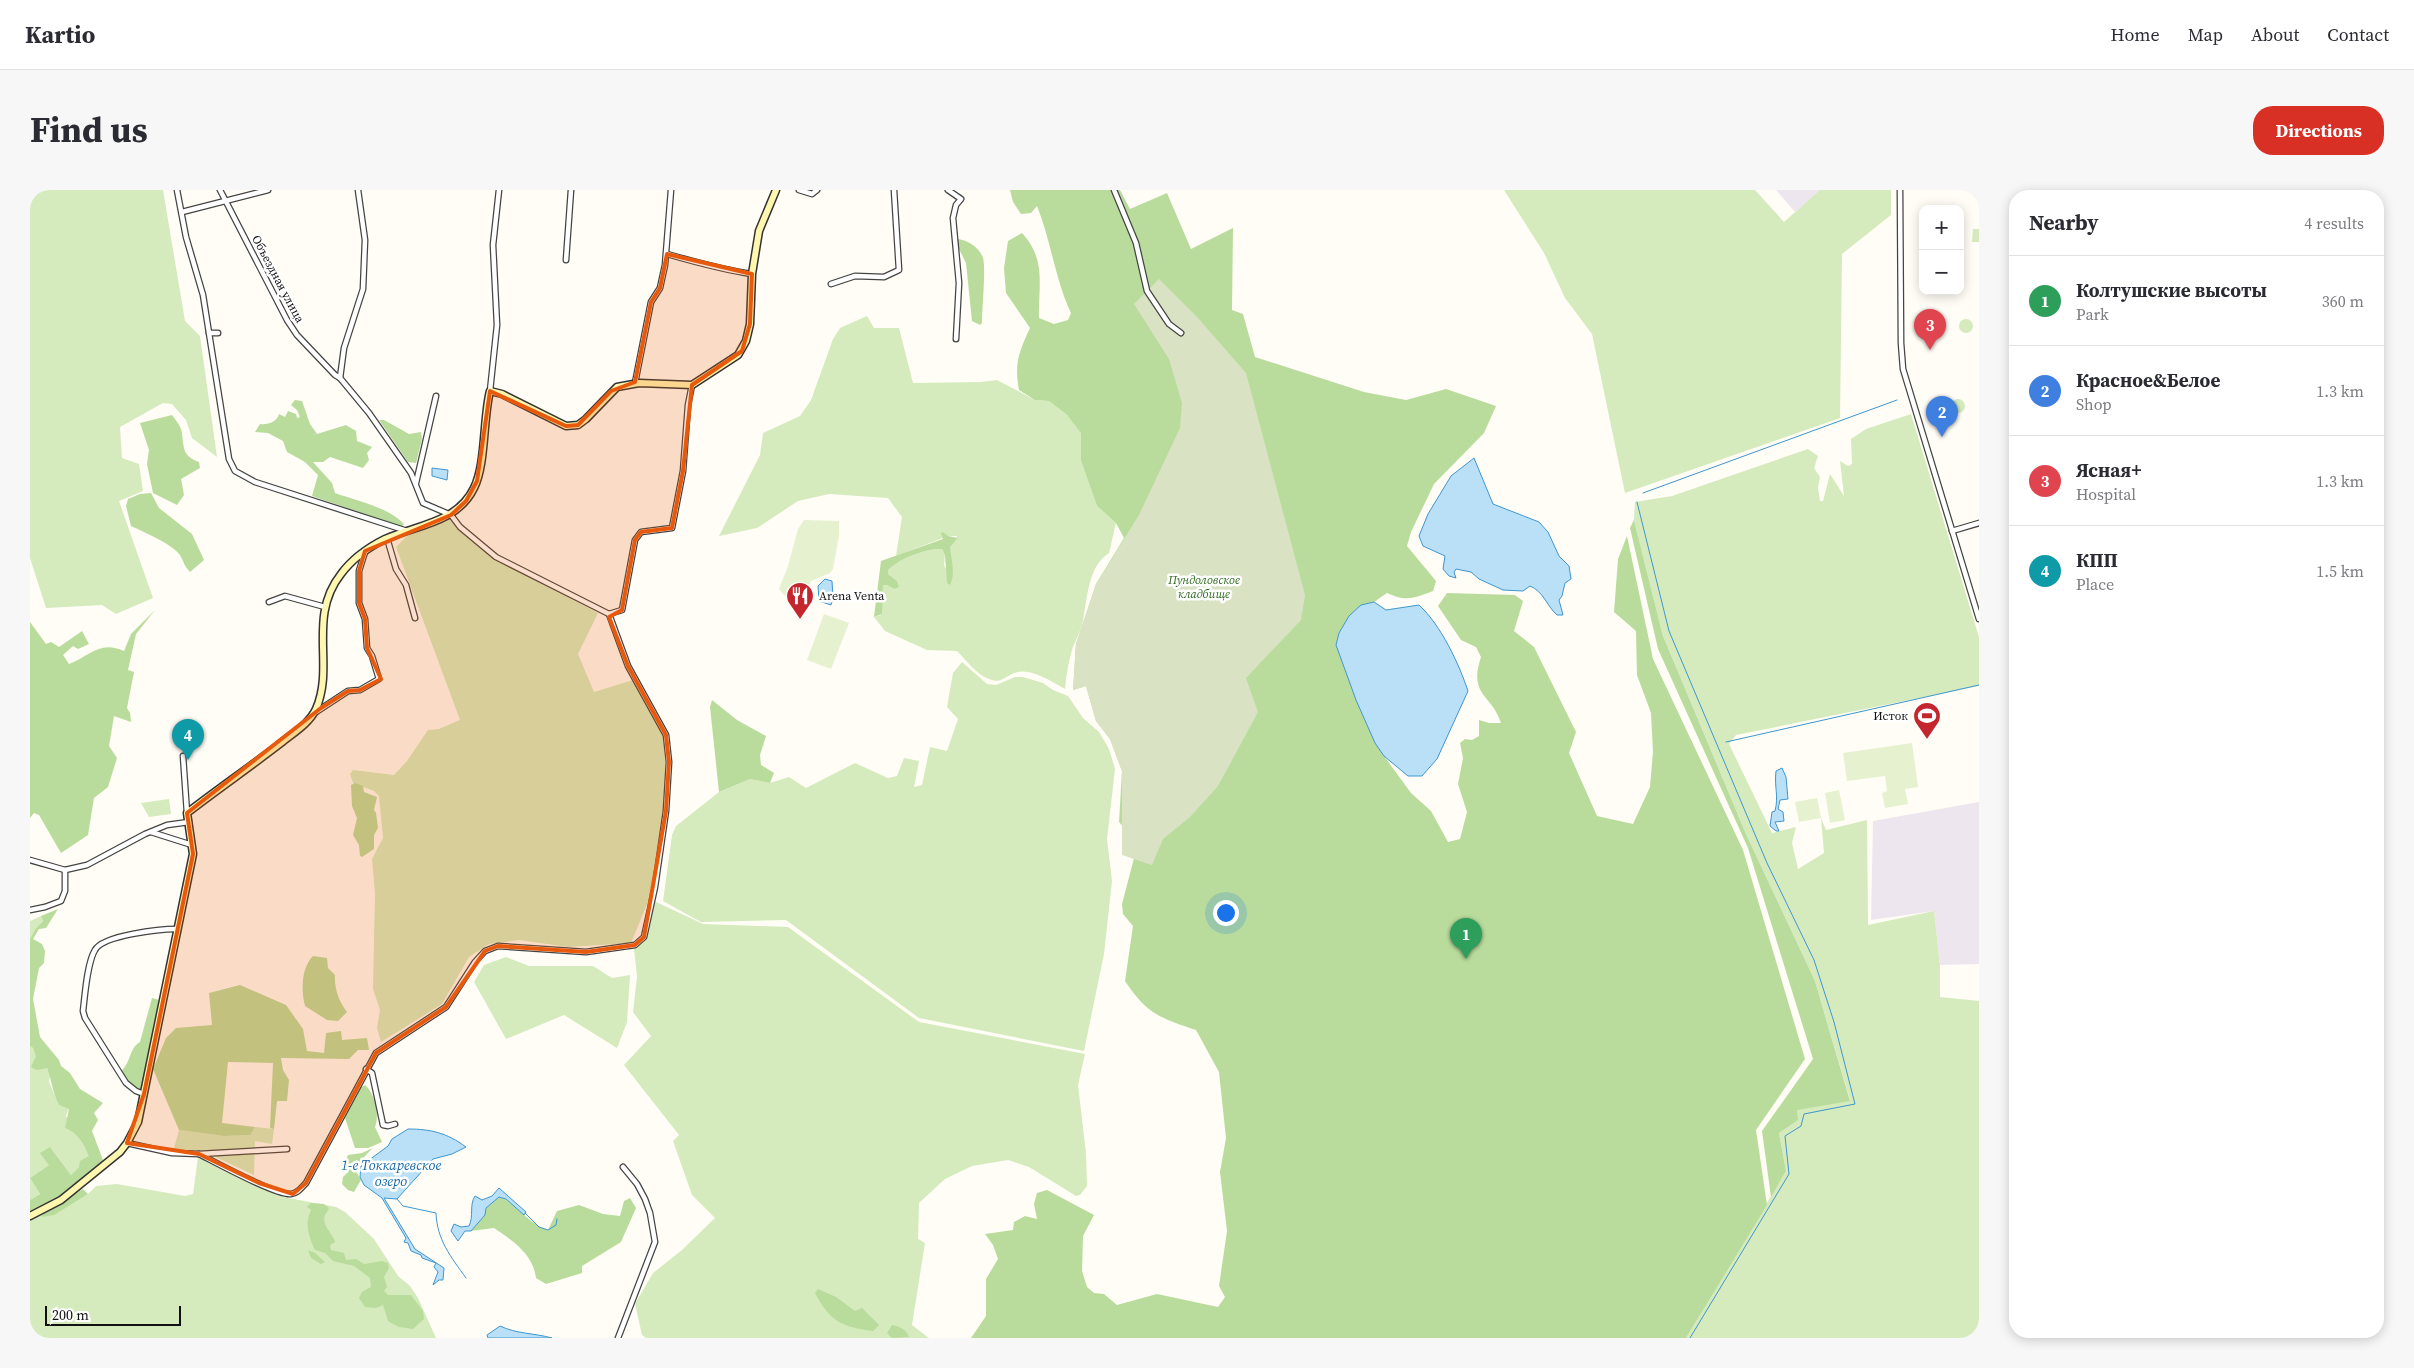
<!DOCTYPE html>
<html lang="en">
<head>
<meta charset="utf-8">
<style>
	body { margin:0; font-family:"Source Serif 4",serif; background:#f7f7f7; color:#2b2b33 }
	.controls { position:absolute; right:15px; top:15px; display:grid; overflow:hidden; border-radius:10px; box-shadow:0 2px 12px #0003 }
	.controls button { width:45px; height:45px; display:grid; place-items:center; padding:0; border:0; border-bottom:1px solid #e1e1e2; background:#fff; color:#2b2b33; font:25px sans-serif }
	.scale { position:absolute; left:15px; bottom:12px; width:136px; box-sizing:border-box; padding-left:5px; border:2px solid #111; border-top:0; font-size:14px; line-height:18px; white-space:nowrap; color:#111; -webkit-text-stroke:4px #fff; paint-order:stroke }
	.you { position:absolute; left:1195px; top:722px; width:18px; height:18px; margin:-12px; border:4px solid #fff; border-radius:50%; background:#1a73e8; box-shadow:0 0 0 8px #1a73e833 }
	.badge { display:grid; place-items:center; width:32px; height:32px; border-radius:50%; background:#d93025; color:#fff; font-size:16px; font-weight:700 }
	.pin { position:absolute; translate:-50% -41px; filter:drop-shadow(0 1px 2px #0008) }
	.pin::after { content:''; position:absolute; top:26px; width:18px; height:15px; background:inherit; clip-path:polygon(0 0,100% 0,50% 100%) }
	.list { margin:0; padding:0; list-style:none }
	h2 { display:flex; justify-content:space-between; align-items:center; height:65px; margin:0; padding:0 20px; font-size:21px }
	h2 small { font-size:16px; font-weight:400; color:#7c7c81 }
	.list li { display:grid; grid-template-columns:32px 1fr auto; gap:15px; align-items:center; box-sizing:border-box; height:90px; padding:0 20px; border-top:1px solid #e1e1e2 }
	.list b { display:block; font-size:19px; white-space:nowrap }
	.list p { margin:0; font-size:16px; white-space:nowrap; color:#7c7c81 }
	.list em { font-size:16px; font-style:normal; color:#7c7c81 }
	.map { position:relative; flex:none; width:1949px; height:1148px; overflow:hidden; border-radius:20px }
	header { display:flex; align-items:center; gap:30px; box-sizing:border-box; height:70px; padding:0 25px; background:#fff; border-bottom:1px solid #e1e1e2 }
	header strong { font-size:24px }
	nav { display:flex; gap:28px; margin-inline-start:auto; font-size:18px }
	.intro { display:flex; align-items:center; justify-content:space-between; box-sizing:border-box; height:120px; padding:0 30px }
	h1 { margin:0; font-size:35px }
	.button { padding:12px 22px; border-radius:20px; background:#d93025; color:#fff; font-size:18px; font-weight:700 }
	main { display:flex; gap:30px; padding:0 30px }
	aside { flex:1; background:#fff; border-radius:20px; box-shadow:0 2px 12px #0003 }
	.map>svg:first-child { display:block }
	.industrial { fill:#eee6ef }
	.green { fill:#d5ebbd }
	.forest { fill:#b9dc9c }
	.cemetery { fill:#d9e3c4 }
	.pitch { fill:#e6f2cf }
	.water { fill:#b9e0f7; stroke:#3f96cf }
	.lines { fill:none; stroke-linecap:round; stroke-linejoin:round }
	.stream { stroke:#3f96cf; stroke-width:1 }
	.street-casing { stroke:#444; stroke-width:7 }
	.secondary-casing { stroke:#333; stroke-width:9 }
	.street { stroke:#fff; stroke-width:4.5 }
	.secondary { stroke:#fff6b0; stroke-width:6 }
	.marked { fill:#e8590c; fill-opacity:0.2; stroke:#e8590c; stroke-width:4; stroke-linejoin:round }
	.labels { text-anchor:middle; stroke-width:5; stroke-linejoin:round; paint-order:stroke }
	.street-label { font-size:12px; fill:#111; stroke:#fff }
	.park-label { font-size:12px; font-style:italic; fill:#2f6b1f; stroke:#fff }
	.poi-label { font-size:12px; fill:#111; stroke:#fff; text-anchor:start }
	.water-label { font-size:14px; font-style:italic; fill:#1768a6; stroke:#fff }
</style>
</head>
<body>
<header>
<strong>Kartio</strong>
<nav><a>Home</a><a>Map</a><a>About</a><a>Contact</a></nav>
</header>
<div class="intro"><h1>Find us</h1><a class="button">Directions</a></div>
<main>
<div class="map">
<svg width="1949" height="1148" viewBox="0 0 1949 1148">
	<rect width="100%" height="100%" fill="#fffdf5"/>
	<g class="industrial">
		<path d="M1746 0H1792L1765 22Z"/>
		<path d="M1949 612V774L1910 775 1904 721 1841 730 1843 631Z"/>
	</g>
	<g class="green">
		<path d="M0 0H133L155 131 170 146 187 267 162 248 156 230 142 214 133 213 90 237 92 268 109 274 113 301 89 311 123 408 86 424 72 415 16 418 0 368Z"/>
		<path d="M1474 0H1725L1754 32 1790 0H1861V25L1812 64 1810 228 1595 303 1562 144 1535 108 1514 63Z"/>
		<path d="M1943 39H1949V52H1942Z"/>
		<path d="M837 126 844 138H869L883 193 951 192 967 190 1005 210 1019 211 1037 225 1052 243 1051 271 1067 316 1086 333 1079 363C1058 376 1057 409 1053 431 1051 441 1045 451 1042 460 1038 473 1036 487 1035 499 1022 492 1000 477 984 483 975 487 970 494 959 489 947 485 936 470 927 461L897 460 855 441 844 427 851 425 853 395H857L864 399 867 391 858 384 857 380C868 369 897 358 912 359L915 365 914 375 922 391 920 357 921 353 927 350V346H918L866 366 872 327 858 308 799 304 768 311 727 338 689 346 730 265 733 243 770 226 781 210 803 149 810 138Z"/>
		<circle cx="1936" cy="136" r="7"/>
		<circle cx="1928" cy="216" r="7"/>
		<path d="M1881 224 1949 447V496L1706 545 1699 554 1742 643 1766 637 1762 653 1768 679 1794 663 1791 628 1796 640 1837 630 1838 735 1904 721 1910 775V807L1949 811V1148H1656L1756 981 1749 943 1767 930V919L1820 910 1785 791 1716 644 1633 446 1604 330 1605 312 1642 306 1778 259 1788 266 1784 278 1790 287 1788 298 1790 311H1793L1800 284 1814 306 1810 271 1818 276 1822 274 1821 249 1836 239Z"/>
		<path d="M421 328C447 366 526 400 568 423L548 464 564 502 603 490 617 511 633 544 637 596 620 707 601 753 538 757 489 750 459 754 439 767 412 814 351 852 347 838 350 820 343 799 345 703 342 669 353 648 349 606 344 601 323 593 320 584 323 580 364 585 377 571 398 540 409 539 430 530 366 357 377 346Z"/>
		<path d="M932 472 957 494 966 495 985 487H993L1013 493 1023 500 1038 506 1053 528 1069 542 1079 559 1085 579 1077 649 1082 691 1074 764 1054 861 889 828 756 730 671 732 633 711 642 645 646 636 689 602 720 589 740 593 759 587 776 598 825 573 858 588 867 586 874 568 889 571 884 597 892 595 900 557 917 561 928 529 917 517 923 483Z"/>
		<path d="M139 609 141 624 119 627 111 613Z"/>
		<path d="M624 711 673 734 758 737 889 832 1055 864 1048 895 1056 963 1057 996 1050 1005 1046 1006 999 977 978 970 942 976 915 989 889 1013 888 1049 895 1053 882 1135 899 1148H616L612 1145 605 1114 623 1083 652 1060 685 1028 662 1005 643 951 649 945 594 875 621 846 603 822 607 787 604 759 615 745Z"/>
		<path d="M11 726 13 731 6 738 0 749V731Z"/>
		<path d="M476 767 499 776H563L582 788 600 785 597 832 587 858 534 825 476 849 444 792 454 775Z"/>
		<path d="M0 856 3 858 17 878 20 886 19 892 29 915 39 918 36 926 60 966 41 985 20 957 19 975 0 988Z"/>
		<path d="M225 937 244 939 242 954 225 951 224 985 171 960 143 962 149 940 194 946 219 945Z"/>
		<path d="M168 967 253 1007 306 1017 315 1022 344 1049 368 1086 380 1096 388 1108 406 1148H0V1029L11 1024 13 1027 58 1004 66 996 87 994 155 1006 163 1004Z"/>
		<path d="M0 988 10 1004 0 1010Z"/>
	</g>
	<g class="forest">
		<path d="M980 0H1090L1100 19 1137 3 1161 59 1203 38 1202 120 1213 124 1225 167 1334 202 1376 210 1416 199 1466 216 1454 243 1404 294 1381 342 1377 356 1406 391 1403 401C1385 408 1375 412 1357 403L1344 412 1331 415 1319 426 1309 443 1306 455 1354 566 1381 603 1401 621 1418 652 1430 649 1437 622 1428 594 1433 568 1430 553 1435 549 1442 550 1449 546V530L1459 533H1471C1462 504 1438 506 1451 467L1446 457 1431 450 1408 416 1417 403 1485 405 1493 411 1484 441 1504 457 1546 542 1539 563 1567 626 1603 634 1620 597 1623 562 1621 523 1607 485 1606 441 1584 422 1588 369 1597 346 1623 469 1713 660 1775 869 1726 940 1737 1015 1656 1148H941L956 1126V1089L968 1069 963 1055 955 1044 983 1040 984 1032 995 1026 1007 1029 1004 1014 1007 1003 1017 1000 1064 1025 1053 1046 1052 1081 1057 1097 1064 1103 1074 1104 1087 1115 1127 1104 1188 1117 1195 1107 1189 1096 1197 1041 1190 982 1196 948 1189 882 1166 840C1130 828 1117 824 1095 791L1103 736 1093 724 1092 714 1108 653 1089 632 1092 581 1080 549 1066 531 1056 496 1043 500 1046 454 1066 394 1094 348 1086 333 1067 316 1051 271V243L1037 225 1019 211 1005 210 989 200C984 173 989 162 1000 138L976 103 974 78 978 51 992 43C1017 70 1008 96 1009 128L1024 134 1038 130 1041 123C1025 89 1021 51 1007 16L1001 23 991 24 983 12Z"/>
		<path d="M928 49C938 50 950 58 953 68 956 78 952 120 952 133L950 135 942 131 936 73 928 57Z"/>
		<path d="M265 210 272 211 280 234 287 244 316 235 326 241 327 251 342 257 337 263 339 270 333 278 300 267 293 272H283L302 293 305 303C327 311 358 317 374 334L372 337 282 306 288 285 275 272 257 262 253 251 238 243 225 242 230 234C238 235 247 232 249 224L255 227 258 221 266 224 267 228 270 227 267 220 261 215Z"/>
		<path d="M142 225C145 229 149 234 151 239 155 256 150 265 169 272L170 278 151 289 154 305 147 315 123 303 117 274 119 260 110 233Z"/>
		<path d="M349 230H354L379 244 391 242 392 249 386 273 378 272Z"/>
		<path d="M121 303 129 318 162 344 174 370 160 382C154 376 154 372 150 365 142 354 114 342 101 336L96 316 98 309 110 304Z"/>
		<path d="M1604 330 1633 446 1716 644 1785 791 1820 911 1767 920 1768 930 1749 943 1756 981 1741 1007 1732 941 1783 869 1718 658 1628 459 1600 338Z"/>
		<path d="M913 342 918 346 928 348 920 357C921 368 926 384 920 395L917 393 915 365 912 359C897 358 868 369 858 380V384L867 391 869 397 864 399 857 395H853L852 424 844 427 851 371 913 349 911 343Z"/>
		<path d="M125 420 106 444 98 480 104 482 97 518 100 523 101 532 84 526 79 556 87 568 78 597 64 608 58 645 31 663 9 625 4 623 0 628V432L16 454 21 452 29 457 52 441 59 454 48 459 43 456 33 465 39 474C61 465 70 450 94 461L101 444Z"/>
		<path d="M682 510 707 530 736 546 730 565 731 575 744 583 740 593 720 589 689 602 680 517Z"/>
		<path d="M325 593 333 596 334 602 347 607 344 620 346 623 348 638 344 645V659L332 667 330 666 329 655 323 645 327 628 322 616 321 595Z"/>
		<path d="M28 719 16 738 9 739 3 749 12 754 15 761 14 773 9 778 3 809 10 847 29 870 31 876 40 883 50 899 73 913 64 923 68 930 62 941 73 970 13 1023 53 999 58 1004 24 1025 12 1027 13 1018 0 1023V1010L10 1004 0 988 19 975 10 963 20 957 41 985 49 977 50 971 59 966C53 954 49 943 35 938L39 919 29 915C22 901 22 891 17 878L7 880 1 877 6 866 3 858 0 856V749L6 738 13 731 11 726Z"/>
		<path d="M283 766 297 768 298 778 305 785C304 798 309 812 317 822L308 831 297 830 275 816C271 801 271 778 283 766Z"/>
		<path d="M210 795 256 815 273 839 277 861 294 863 296 843 311 841 312 850 337 848 339 860H328L319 869 251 868 253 880 259 890 257 911H247L244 939 240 938 243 873 198 872 192 933 225 937 220 945 194 946 149 940 123 879 136 848 146 838 182 835 179 803Z"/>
		<path d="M122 808 129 810 122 855 110 902 98 892 91 881C101 873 99 858 110 852Z"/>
		<path d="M335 895C345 903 350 926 345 937L352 952 338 958H325L315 928 330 898Z"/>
		<path d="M343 958C335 965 330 972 327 983L331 990 324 1002 318 1000 312 994 313 987 318 982 316 970 318 965 332 963Z"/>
		<path d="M469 1006C487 1014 498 1034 518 1040L527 1021 549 1015 573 1024 590 1026 594 1011 600 1008 606 1018 591 1052 552 1076V1083L516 1094 506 1088C503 1064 483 1051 464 1038L441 1041 455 1025 456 1018Z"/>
		<path d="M281 1013 294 1014 299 1018C298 1021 296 1023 295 1025 291 1036 303 1043 305 1052L300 1055 301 1060 314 1063 316 1070 326 1069 334 1074 352 1071 358 1073 359 1078 354 1087 357 1097 354 1101 358 1105H381L393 1121 394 1129 383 1139 369 1137 358 1131 353 1115 346 1118 335 1117 329 1108 332 1102 341 1097 340 1088 324 1076 303 1071 295 1063 285 1060C279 1046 274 1035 281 1020L277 1017Z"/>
		<path d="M278 1060 285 1063 295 1072 291 1074 281 1068Z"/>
		<path d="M788 1099 806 1107 825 1121 832 1118 849 1135 843 1141C811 1137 800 1131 785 1103Z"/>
		<path d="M862 1135C870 1137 876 1139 879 1147L862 1148 857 1143Z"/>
	</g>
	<path class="cemetery" d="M1129 89 1167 127 1216 183 1275 405 1271 430 1216 488 1228 522 1188 596 1160 627 1133 649 1122 675 1092 665V581L1080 549 1066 531 1056 496 1043 500 1046 454 1066 394 1109 325 1150 238 1152 213 1139 169 1104 114Z"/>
	<g class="pitch">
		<path d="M774 330 809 331V346L803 379 800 383 781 391 774 411C764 415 755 407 749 399L758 376 768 339Z"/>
		<path d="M794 424 819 433 801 479 777 470Z"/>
		<path d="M1882 553 1888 597 1875 599 1878 614 1855 618 1852 603 1857 601 1855 586 1817 591 1813 563Z"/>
		<path d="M1809 600 1815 630 1800 633 1795 603Z"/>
		<path d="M1787 608 1791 628 1769 632 1765 612Z"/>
	</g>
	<g class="water">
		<path d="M1444 268 1463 314 1509 332 1518 342 1529 366 1539 376 1541 389 1535 393 1532 406 1529 410 1533 425H1527C1516 415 1514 402 1500 396L1493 401 1473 400 1449 389 1441 382 1426 379 1424 382 1426 388 1419 386 1413 379 1415 366 1393 356 1389 346 1398 324 1421 286Z"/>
		<path d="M402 278 418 280 417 290 402 286Z"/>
		<path d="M795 389 802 391 803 408 801 415 789 411 788 396Z"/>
		<path d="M1344 412 1356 420 1389 415C1411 435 1429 474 1438 501L1407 569 1392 586H1378L1354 566 1345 553 1326 510 1306 455 1309 443 1319 426 1331 415Z"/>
		<path d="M1752 578 1756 587 1758 609 1750 610 1748 619 1753 622 1754 631 1745 632 1749 641H1746L1740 636 1742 622 1745 621C1749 605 1744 598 1746 581Z"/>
		<path d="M378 939C401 939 417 943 436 957L422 964 403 969 367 1009 354 1008 385 1059 414 1078 413 1090H409L403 1095 408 1082 404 1077 406 1073 392 1068 391 1065 381 1061 378 1053 374 1052 376 1048 352 1008 334 995 330 987 331 976 358 956 362 949Z"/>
		<path d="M469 998 496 1022 494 1025 476 1009 469 1007 456 1018 455 1025 441 1041H435L428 1051 421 1041 424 1034 431 1037 439 1036C444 1026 439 1015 445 1006L452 1010 462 1006Z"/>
		<path d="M470 1136C487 1144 504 1143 522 1148H458L457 1145Z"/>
	</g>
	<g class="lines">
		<g class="stream">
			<path d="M1613 303 1867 210"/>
			<path d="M1607 312 1639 441 1737 673 1784 770 1804 832 1825 914 1774 924 1771 936 1755 946 1759 984 1660 1148"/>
			<path d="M1696 552 1949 495"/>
			<path d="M367 1009 373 1016 406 1023C407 1050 421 1067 436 1088"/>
			<path d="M495 1023 509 1037 518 1040 526 1035 527 1029"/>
		</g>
		<defs>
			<g id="street">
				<path d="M147 0 156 47 173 105 179 143"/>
				<path d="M190 0 257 130 267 145 305 185 310 188 339 223 381 283 393 313 421 325 430 337 466 367 579 424 592 420 605 350 611 342 642 338 653 281 658 215 662 195"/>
				<path d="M769 0 782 4 787 0"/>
				<path d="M918 0 931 9 926 15 923 28 929 93 926 149"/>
				<path d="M1084 0 1106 53 1117 101 1139 134 1151 143"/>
				<path d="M1870 0 1871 153 1873 179 1949 429"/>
				<path d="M152 22 238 0"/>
				<path d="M637 64C665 72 693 80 722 84"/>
				<path d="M536 70 541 0"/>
				<path d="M801 94 825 86 854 87 869 80 864 0"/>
				<path d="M188 143H179L199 269 205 281 225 292 377 341"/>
				<path d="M310 188 314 158 333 99 335 50 328 0"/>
				<path d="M605 193 621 112 630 98 635 75 641 0"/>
				<path d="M460 201 467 135 463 55 469 0"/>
				<path d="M386 293 406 206"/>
				<path d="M1922 341 1949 333"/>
				<path d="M357 348 366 379 376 395 385 428"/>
				<path d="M239 412 255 406 295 417"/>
				<path d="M286 522 318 501 330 500 349 489 342 466 337 458 335 429 329 413V381L335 362"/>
				<path d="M153 566 157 623"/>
				<path d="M121 642 162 655"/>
				<path d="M0 670 35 680 57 675 115 644 137 635 159 632"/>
				<path d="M0 720 15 717 31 711 35 701V680"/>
				<path d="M336 879 342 883 353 935 358 936 365 934"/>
				<path d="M114 904 106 901 96 893 55 828 53 821C55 805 57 773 65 760 73 745 131 739 147 739"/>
				<path d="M97 953 142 963 169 964 257 959"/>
				<path d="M169 964C185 972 247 1006 261 1004 268 1003 271 998 276 993L346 863 416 817 445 772 455 761 468 756 556 762 605 755 614 747 625 697 636 621 639 572 636 545 598 476 579 424"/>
				<path d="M588 1148 625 1052 620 1023 615 1009 607 994 593 977"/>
			</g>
			<path id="secondary" d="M0 1026 31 1010 90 962 97 953 108 932 163 664 157 623C188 599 220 577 251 553 263 543 279 534 286 519 305 476 277 427 311 384 322 369 339 357 355 349 387 335 427 333 444 298 456 274 453 228 460 201L472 204 536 236 548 235 556 229 587 197 609 193 662 195 708 165 716 151 720 134 722 84 729 41 746 0"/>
		</defs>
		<use href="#street" class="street-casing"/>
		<use href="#secondary" class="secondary-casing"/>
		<use href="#street" class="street"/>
		<use href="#secondary" class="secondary"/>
	</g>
	<path class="marked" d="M637 64 722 84 720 134 712 161 662 195 653 281 642 338 611 342 605 350 592 420 579 427 598 476 636 545 639 572 636 621 614 747 605 755 556 762 468 756 455 761 416 817 346 863 276 993 263 1004 229 993 169 964 97 953 114 904 163 664 157 623 291 518 318 501 330 500 351 489 337 458 335 429 329 413V381L335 361 421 325 436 311 447 291 460 201 536 236 548 235 581 201 605 192 621 112 630 98Z"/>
	<defs>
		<symbol id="restaurant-pin" viewBox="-11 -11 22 30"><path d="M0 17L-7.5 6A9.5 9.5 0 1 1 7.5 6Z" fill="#c4262e" stroke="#fff"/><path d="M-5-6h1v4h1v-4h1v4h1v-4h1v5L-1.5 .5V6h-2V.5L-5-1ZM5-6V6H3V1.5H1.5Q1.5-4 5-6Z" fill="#fff"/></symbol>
		<symbol id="stadium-pin" viewBox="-11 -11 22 30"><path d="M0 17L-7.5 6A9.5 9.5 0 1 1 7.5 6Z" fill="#c4262e" stroke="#fff"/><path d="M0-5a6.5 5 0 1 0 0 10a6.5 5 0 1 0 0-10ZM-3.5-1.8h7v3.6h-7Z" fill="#fff"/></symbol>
	</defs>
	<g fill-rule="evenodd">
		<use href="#restaurant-pin" x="754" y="390" width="32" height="43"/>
		<use href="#stadium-pin" x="1881" y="510" width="32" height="43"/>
	</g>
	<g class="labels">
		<g class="street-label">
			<text transform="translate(248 89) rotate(62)" y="4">Объездная улица</text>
		</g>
		<g class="park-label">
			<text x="1174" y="394">Пундоловское<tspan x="1174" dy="14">кладбище</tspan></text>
		</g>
		<g class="poi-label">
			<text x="789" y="410">Arena Venta</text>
			<text x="1878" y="530" text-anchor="end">Исток</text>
		</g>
		<g class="water-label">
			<text x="361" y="980">1-е Токкаревское<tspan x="361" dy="16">озеро</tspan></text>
		</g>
	</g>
</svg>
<div class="controls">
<button>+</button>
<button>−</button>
</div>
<div class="scale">200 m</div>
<div class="you"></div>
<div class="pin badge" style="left:1436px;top:769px;background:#2e9e5b">1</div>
<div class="pin badge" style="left:1912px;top:247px;background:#3f7fe0">2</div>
<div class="pin badge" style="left:1900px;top:160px;background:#e0444e">3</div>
<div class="pin badge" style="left:158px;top:570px;background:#0f9aa8">4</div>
</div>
<aside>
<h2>Nearby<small>4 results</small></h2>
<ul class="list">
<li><span class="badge" style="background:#2e9e5b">1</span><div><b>Колтушские высоты</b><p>Park</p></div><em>360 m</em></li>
<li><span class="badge" style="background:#3f7fe0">2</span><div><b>Красное&amp;Белое</b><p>Shop</p></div><em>1.3 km</em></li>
<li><span class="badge" style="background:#e0444e">3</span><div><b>Ясная+</b><p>Hospital</p></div><em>1.3 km</em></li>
<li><span class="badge" style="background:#0f9aa8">4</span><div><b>КПП</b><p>Place</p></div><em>1.5 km</em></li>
</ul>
</aside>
</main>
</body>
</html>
